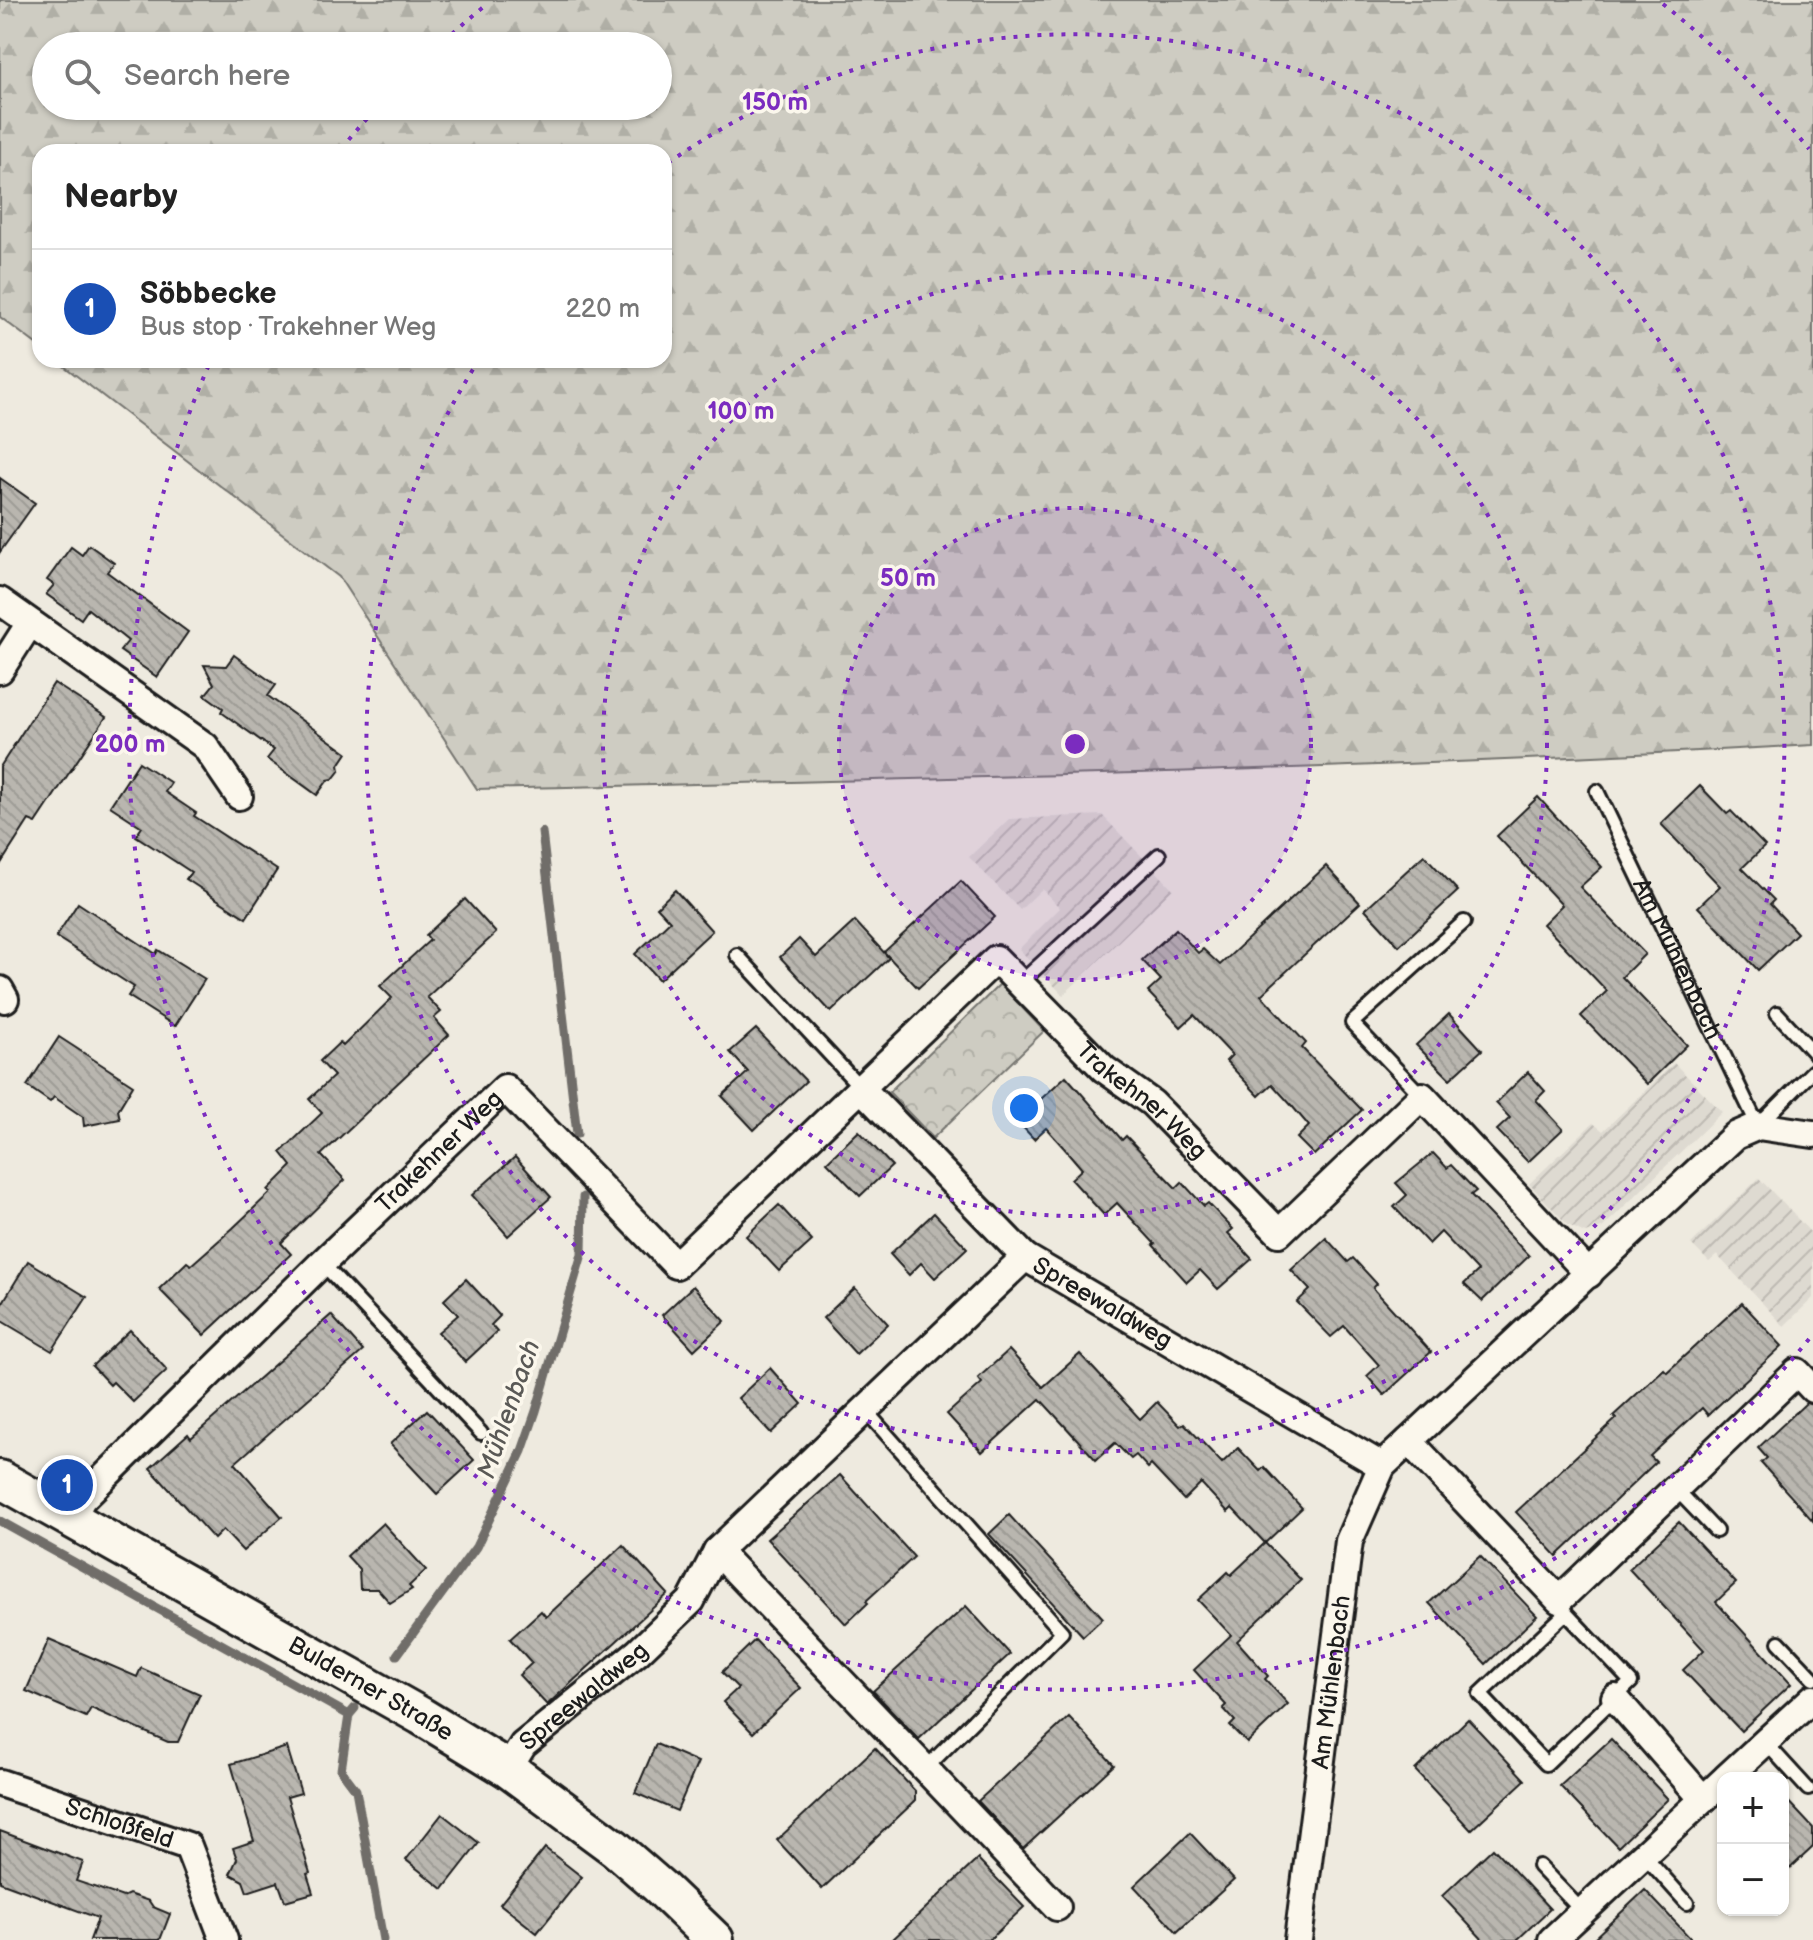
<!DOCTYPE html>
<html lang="en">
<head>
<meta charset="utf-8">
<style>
	body { margin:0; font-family:"Balsamiq Sans",sans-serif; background:#f2f2f2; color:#222 }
	.controls { position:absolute; right:24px; bottom:24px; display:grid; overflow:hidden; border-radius:16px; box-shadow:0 2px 6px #0004 }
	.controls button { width:72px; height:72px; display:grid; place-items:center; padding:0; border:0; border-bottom:2px solid #e0e0e0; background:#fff; color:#222; font:40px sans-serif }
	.you { position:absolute; left:1024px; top:1108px; width:28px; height:28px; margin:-20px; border:6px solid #fff; border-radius:50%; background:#1a73e8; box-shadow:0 0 0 12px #1a73e833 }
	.badge { display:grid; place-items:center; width:52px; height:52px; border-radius:50%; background:#1a73e8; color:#fff; font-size:26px; font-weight:700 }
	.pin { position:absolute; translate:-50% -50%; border:4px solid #fff; box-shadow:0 2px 8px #0006 }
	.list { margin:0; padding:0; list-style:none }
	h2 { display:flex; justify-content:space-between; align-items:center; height:104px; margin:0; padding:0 32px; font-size:34px }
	h2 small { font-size:26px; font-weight:400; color:#767676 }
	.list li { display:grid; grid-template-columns:52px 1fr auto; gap:24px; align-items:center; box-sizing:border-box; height:120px; padding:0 32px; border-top:2px solid #e0e0e0 }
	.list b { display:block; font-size:30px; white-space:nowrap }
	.list p { margin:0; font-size:26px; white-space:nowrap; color:#767676 }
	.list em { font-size:26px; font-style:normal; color:#767676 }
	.icon { flex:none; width:44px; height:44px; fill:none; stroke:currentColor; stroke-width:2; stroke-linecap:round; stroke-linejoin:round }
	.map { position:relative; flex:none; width:1813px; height:1940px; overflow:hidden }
	.search { position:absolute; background:#fff; box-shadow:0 2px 6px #0004; left:32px; top:32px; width:640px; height:88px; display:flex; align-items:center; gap:20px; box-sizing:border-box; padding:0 28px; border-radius:44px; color:#767676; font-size:30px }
	.panel { position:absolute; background:#fff; box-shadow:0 2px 6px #0004; left:32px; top:144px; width:640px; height:224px; border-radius:24px }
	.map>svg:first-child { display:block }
	.industrial { fill:url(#industrial-furrows) }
	.forest { fill:url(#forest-firs); stroke:#75746f; stroke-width:2; fill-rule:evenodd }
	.park { fill:url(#park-crowns); stroke:#75746f; stroke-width:2 }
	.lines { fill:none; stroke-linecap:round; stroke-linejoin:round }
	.stream { stroke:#6f6d69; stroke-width:9 }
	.building { fill:url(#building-back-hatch); stroke:#1c1c1c; stroke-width:2 }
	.lane-casing { stroke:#1c1c1c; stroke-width:18 }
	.street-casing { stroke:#1c1c1c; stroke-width:32 }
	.secondary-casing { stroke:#1c1c1c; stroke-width:42 }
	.lane { stroke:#fbf7ec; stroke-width:12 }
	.street { stroke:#fbf7ec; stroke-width:26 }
	.secondary { stroke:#fbf7ec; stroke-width:36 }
	.ring { fill:none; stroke:#7b2cbf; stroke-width:4; stroke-dasharray:4 8 }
	.labels { text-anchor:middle; stroke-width:7; stroke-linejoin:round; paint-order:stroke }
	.street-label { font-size:24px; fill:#1c1c1c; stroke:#fbf7ec }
	.water-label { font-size:26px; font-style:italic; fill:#5a5956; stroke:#fbf7ec }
	.centre { fill:#7b2cbf; stroke:#fbf7ec; stroke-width:4 }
	.ring-label { font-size:24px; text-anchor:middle; font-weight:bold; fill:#7b2cbf; stroke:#fbf7ec; stroke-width:7; stroke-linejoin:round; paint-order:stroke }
</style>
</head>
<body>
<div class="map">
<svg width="1813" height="1940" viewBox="0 0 1813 1940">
	<defs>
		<pattern id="industrial-furrows" width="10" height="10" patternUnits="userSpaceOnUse" patternTransform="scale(2)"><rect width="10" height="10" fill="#dedad1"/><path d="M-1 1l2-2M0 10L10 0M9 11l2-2" fill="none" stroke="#bebab3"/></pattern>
		<pattern id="forest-firs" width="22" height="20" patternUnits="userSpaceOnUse" patternTransform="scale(2)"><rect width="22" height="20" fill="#ceccc2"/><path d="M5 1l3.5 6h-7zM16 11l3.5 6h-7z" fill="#b0afa6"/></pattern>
		<pattern id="park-crowns" width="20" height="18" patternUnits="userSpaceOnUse" patternTransform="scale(2)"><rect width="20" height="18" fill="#ceccc2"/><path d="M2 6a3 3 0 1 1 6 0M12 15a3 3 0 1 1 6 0" fill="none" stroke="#b0afa6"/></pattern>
		<pattern id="building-back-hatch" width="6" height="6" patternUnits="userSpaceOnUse" patternTransform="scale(2)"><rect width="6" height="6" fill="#b9b6af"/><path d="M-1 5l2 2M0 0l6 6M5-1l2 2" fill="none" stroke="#9e9c96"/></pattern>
	</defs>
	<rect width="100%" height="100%" fill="#eeeadf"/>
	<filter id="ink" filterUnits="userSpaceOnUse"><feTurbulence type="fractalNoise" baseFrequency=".0125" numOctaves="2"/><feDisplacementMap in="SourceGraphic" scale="16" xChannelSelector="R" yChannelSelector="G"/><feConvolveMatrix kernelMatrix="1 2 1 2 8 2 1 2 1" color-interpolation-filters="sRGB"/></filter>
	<g filter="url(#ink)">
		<g class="industrial">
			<path d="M1102 815 1173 889 1063 995 1019 949 1060 908 1042 889 1020 910 969 857 1009 819Z"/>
			<path d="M1674 1063 1722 1112 1602 1228 1585 1233 1568 1225 1529 1184 1593 1123 1603 1131Z"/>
			<path d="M1759 1178 1813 1235V1298L1784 1326 1717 1255 1709 1262 1691 1244Z"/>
		</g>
		<path class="forest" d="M0 0H1813V745C1368 770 922 779 477 789L339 577 56 360H664V152H40V347L0 317ZM46 46H658V106H46Z"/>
		<path class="park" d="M1000 984 1044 1031 933 1138 889 1092Z"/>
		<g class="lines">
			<g class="stream">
				<path d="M542 832 577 1134"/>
				<path d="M0 1521 349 1715"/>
				<path d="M397 1655 476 1547 522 1451 536 1411 582 1254 583 1197"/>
				<path d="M355 1708 349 1715 341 1770 356 1790 383 1940"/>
			</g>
		</g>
		<g class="building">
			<path d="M0 478 35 503 0 552Z"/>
			<path d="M89 545 114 563 107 572 188 632 157 677 120 651 128 641 88 609 81 619 46 594 54 585 47 580 71 547 82 555Z"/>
			<path d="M234 655 276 685 268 696 347 753 339 765 340 770 333 779 328 780 317 795 267 759 274 750 221 712 223 708 205 695 214 684 204 665 226 666Z"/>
			<path d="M54 683 106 717 36 823 29 820 0 865V767Z"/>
			<path d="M139 762 171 783 165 792 196 813 194 816 277 870 246 918 186 879 191 872 136 836 142 827 110 806Z"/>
			<path d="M1700 786 1727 814 1731 811 1765 846 1742 868 1774 900 1770 904 1797 933 1758 970 1698 907 1720 886 1661 824Z"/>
			<path d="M1538 797 1602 867 1580 887 1645 954 1622 977 1687 1045 1647 1084 1581 1016 1607 991 1543 924 1562 905 1497 836Z"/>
			<path d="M1424 855 1458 891 1399 946 1365 909Z"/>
			<path d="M1326 866 1360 903 1261 995 1306 1043 1302 1048 1362 1110 1314 1155 1297 1138 1309 1126 1292 1106 1272 1084 1259 1096 1226 1061 1232 1055 1194 1015 1181 1027 1148 992 1161 980 1142 960 1176 929 1198 953 1203 949 1220 965Z"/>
			<path d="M961 881 995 917 918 988 884 952Z"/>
			<path d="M675 890 712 931 659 980 635 954 670 921 657 907Z"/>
			<path d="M465 899 496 933 427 997 441 1012 434 1018 449 1035 321 1155 345 1180 281 1243 291 1254 204 1335 159 1289 187 1262 191 1265 233 1228 271 1192 268 1190 292 1166 281 1152 322 1113 309 1099 334 1076 320 1061 340 1042 343 1046 392 998 380 986 430 940 426 935Z"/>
			<path d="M78 903 156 954 158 950 205 979 175 1026 128 996 134 987 56 937Z"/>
			<path d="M855 921 889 958 831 1012 780 957 799 939 816 957Z"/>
			<path d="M1449 1014 1482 1050 1450 1079 1416 1045Z"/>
			<path d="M756 1029 806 1081 754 1130 722 1096 748 1072 730 1052Z"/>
			<path d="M59 1037 133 1085 118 1110 120 1119 84 1126 83 1117 54 1097 50 1102 27 1086Z"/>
			<path d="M1528 1072 1545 1091 1536 1100 1563 1129 1528 1162 1497 1130 1510 1118 1496 1103Z"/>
			<path d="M1066 1076 1122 1140 1126 1136 1176 1188 1182 1182 1204 1206 1208 1203 1233 1229 1228 1233 1252 1259 1218 1289 1200 1270 1187 1282 1153 1245 1155 1244 1117 1203 1104 1215 1071 1179 1082 1169 1064 1148 1046 1128 1034 1139 1017 1121Z"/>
			<path d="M859 1131 892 1166 860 1196 827 1162Z"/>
			<path d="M1433 1153 1447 1168 1451 1165 1476 1191 1471 1195 1529 1256 1482 1301 1464 1284 1478 1271 1460 1252 1441 1232 1429 1244 1394 1207 1407 1195 1396 1183Z"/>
			<path d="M515 1157 551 1197 508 1236 472 1195Z"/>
			<path d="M779 1205 812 1241 779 1271 746 1236Z"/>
			<path d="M934 1213 967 1248 935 1278 921 1263 909 1275 890 1254Z"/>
			<path d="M1326 1238 1348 1262 1353 1258 1377 1284 1373 1288 1431 1352 1384 1395 1367 1376 1379 1365 1344 1326 1331 1337 1297 1302 1310 1290 1291 1270Z"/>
			<path d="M28 1261 87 1297 52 1351 0 1320V1307Z"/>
			<path d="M466 1279 500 1316 491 1325 497 1332 465 1362 438 1332 458 1315 444 1300Z"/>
			<path d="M693 1286 725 1321 694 1350 662 1315Z"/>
			<path d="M855 1288 888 1324 856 1354 823 1318Z"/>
			<path d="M1742 1303 1782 1346 1708 1415 1702 1408 1650 1456 1656 1462 1557 1556 1516 1512 1616 1419 1613 1416 1664 1369 1667 1372Z"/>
			<path d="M331 1315 363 1351 235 1463 282 1517 243 1551 223 1530 214 1539 150 1468 188 1434 191 1438Z"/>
			<path d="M130 1330 167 1370 133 1402 113 1382 110 1385 92 1366Z"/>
			<path d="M1009 1350 1043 1387 1080 1354 1140 1419 1157 1402 1180 1426 1184 1423 1222 1463 1238 1448 1260 1471 1264 1467 1302 1508 1265 1543 1232 1508 1228 1512 1201 1483 1184 1500 1151 1465 1148 1468 1136 1455 1131 1459 1115 1443 1096 1460 1040 1399 982 1452 947 1414 982 1383 978 1378Z"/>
			<path d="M770 1368 802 1404 771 1433 738 1398Z"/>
			<path d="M1806 1403 1813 1405V1521L1761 1463 1767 1458 1758 1448Z"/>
			<path d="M427 1410 474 1460 437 1494 390 1444Z"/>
			<path d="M840 1475 914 1557 866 1601 868 1603 846 1624 767 1539Z"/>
			<path d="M1009 1515 1103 1618 1083 1636 989 1534Z"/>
			<path d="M1679 1522 1736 1583 1716 1602 1791 1684 1741 1731 1683 1670 1704 1650 1629 1569Z"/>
			<path d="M383 1523 426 1570 409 1586 412 1589 390 1603 378 1589H360L359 1569 347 1556Z"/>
			<path d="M1265 1543 1301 1580 1237 1641 1268 1676 1265 1679 1288 1704 1247 1743 1230 1726 1235 1721 1223 1708 1226 1705 1194 1670 1231 1635 1198 1600 1228 1572 1231 1575Z"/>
			<path d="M623 1545 668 1594 547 1705 519 1675 532 1663 510 1639 541 1611 546 1617Z"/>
			<path d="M1480 1556 1537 1616 1486 1664 1429 1603Z"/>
			<path d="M966 1606 1010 1654 919 1739 873 1691Z"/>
			<path d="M49 1639 137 1677 141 1668 200 1694 178 1742H168L91 1708 86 1717 26 1691Z"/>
			<path d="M755 1640 801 1688 753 1733 723 1702 738 1688 722 1672Z"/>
			<path d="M1069 1717 1114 1765 1023 1849 978 1801Z"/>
			<path d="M1468 1719 1525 1780 1471 1830 1415 1770Z"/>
			<path d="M1611 1739 1668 1799 1618 1847 1560 1786Z"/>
			<path d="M656 1744 698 1762 677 1811 635 1793Z"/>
			<path d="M287 1747 301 1793 287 1797 310 1873 307 1874 313 1893 285 1901 278 1882 247 1892 243 1881 230 1874 237 1859 233 1848 254 1841 231 1764Z"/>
			<path d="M875 1748 915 1791V1801L822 1889 777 1840Z"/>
			<path d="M1783 1796 1813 1828V1847L1783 1875Z"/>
			<path d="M442 1814 479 1843 443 1889 406 1860Z"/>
			<path d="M0 1831 83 1862 76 1881 123 1897 129 1894 149 1901 153 1907 170 1914 160 1940H90L98 1918 0 1882Z"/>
			<path d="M1190 1833 1234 1880 1177 1932 1134 1886Z"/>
			<path d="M545 1848 582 1877 537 1933 500 1904Z"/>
			<path d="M1493 1848 1550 1909 1517 1940H1483L1442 1896Z"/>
			<path d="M978 1859 1024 1907 989 1940H892Z"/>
			<path d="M1645 1890 1692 1940H1592Z"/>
		</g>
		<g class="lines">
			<defs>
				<g id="lane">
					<path id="s1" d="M1597 791 1758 1126 1813 1071"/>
					<path d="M737 955 861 1088"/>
					<path d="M1020 983 1159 855"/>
					<path d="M1777 1013 1813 1052"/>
					<path d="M1422 1096 1352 1023 1464 922"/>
					<path d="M322 1263 481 1433"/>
					<path d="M865 1410 1062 1632 925 1769"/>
					<path d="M1675 1488 1716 1531"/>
					<path d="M1559 1600 1566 1613 1480 1694 1546 1764 1631 1682 1566 1613"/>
					<path d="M1779 1642 1813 1678"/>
					<path d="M1765 1742 1808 1789"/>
					<path d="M1643 1854 1687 1903"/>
					<path d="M1539 1866 1582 1911"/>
				</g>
				<g id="street">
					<path d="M0 601 205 746 239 796"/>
					<path d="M0 670 30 623"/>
					<path d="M0 990 5 999"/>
					<path d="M861 1088 1025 1257"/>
					<path d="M1409 1441 1559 1600 1797 1372 1813 1389"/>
					<path id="s2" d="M71 1520 82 1499 322 1263 505 1088 676 1265 996 959 1104 1069 1152 1103 1279 1233 1422 1096 1589 1274"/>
					<path d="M717 1551 1057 1907"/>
					<path d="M1615 1698 1703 1799"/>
					<path id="s3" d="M508 1769 523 1745 638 1652 691 1601 717 1551 1025 1257 1382 1466"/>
					<path d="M1726 1778 1813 1698"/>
					<path id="s4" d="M0 1783 188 1846 224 1940"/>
					<path id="s5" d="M1298 1940 1349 1541 1382 1466 1735 1136 1758 1126 1813 1134"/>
					<path d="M1552 1940 1723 1781"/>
				</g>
				<g id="secondary">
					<path id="s6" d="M0 1479 421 1716 508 1769 615 1848 661 1888 715 1940"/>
				</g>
			</defs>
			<use href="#lane" class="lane-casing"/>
			<use href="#street" class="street-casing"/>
			<use href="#secondary" class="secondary-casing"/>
			<use href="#lane" class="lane"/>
			<use href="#street" class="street"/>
			<use href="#secondary" class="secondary"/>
		</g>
	</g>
	<circle cx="1075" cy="744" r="236" fill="#7b2cbf" fill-opacity=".12"/>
	<g class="ring">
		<circle cx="1075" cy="744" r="236"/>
		<circle cx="1075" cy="744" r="472"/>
		<path d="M668 163A709 709 0 1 1 477 363"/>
		<path d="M1809 1339A945 945 0 0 1 208 367M341 149A945 945 0 0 1 373 112M443 42A945 945 0 0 1 487 4M1663 4A945 945 0 0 1 1809 149"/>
	</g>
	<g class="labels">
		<g class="street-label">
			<text dy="8" stroke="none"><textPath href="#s1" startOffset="186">Am Mühlenbach</textPath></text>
			<text dy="8" stroke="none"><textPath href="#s2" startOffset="1506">Trakehner Weg</textPath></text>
			<text dy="8" stroke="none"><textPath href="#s2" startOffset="522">Trakehner Weg</textPath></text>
			<text dy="8" stroke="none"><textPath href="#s3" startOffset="822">Spreewaldweg</textPath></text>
			<text dy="8" stroke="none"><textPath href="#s5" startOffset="260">Am Mühlenbach</textPath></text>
			<text dy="8" stroke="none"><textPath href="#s6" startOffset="426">Bulderner Straße</textPath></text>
			<text dy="8" stroke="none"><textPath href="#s3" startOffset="106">Spreewaldweg</textPath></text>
			<text dy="8" stroke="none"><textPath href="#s4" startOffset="126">Schloßfeld</textPath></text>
		</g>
		<g class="water-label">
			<text transform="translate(508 1409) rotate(-71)" y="9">Mühlenbach</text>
		</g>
	</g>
	<circle cx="1075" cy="744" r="12" class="centre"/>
	<g class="ring-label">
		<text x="775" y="110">150 m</text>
		<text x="741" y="419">100 m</text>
		<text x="908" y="586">50 m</text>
		<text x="130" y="752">200 m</text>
	</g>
</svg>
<div class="controls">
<button>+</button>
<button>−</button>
</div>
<div class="you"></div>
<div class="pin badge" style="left:67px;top:1485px;background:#1a4fb4">1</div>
<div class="search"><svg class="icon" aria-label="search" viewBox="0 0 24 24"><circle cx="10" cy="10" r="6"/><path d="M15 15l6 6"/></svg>Search here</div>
<section class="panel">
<h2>Nearby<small></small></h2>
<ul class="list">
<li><span class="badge" style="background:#1a4fb4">1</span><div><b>Söbbecke</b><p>Bus stop · Trakehner Weg</p></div><em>220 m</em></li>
</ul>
</section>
</div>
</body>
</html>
